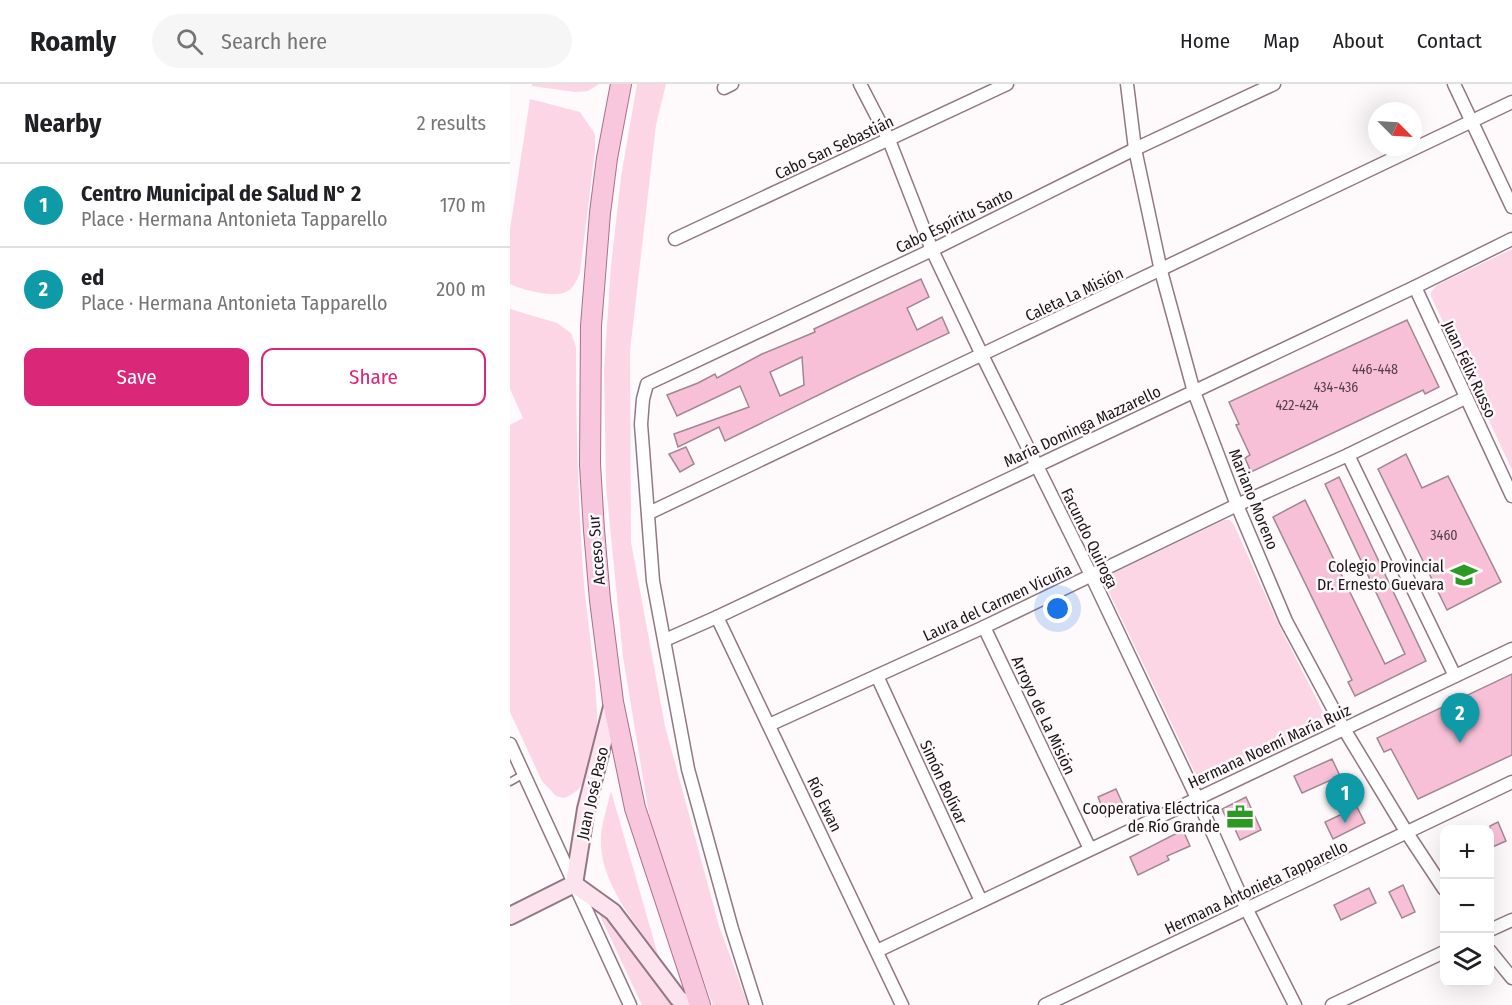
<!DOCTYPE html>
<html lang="en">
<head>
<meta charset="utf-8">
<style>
	body { margin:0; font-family:"Fira Sans Condensed",sans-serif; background:#f6f6f6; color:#202124 }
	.controls { position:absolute; right:18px; bottom:18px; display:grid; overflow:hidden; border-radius:12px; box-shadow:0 6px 24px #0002 }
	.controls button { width:54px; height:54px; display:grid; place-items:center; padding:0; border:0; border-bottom:2px solid #e0e0e0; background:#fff; color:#202124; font:30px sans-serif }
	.compass { position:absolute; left:858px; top:18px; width:54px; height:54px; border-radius:50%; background:#fff; box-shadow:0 6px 24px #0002; rotate:114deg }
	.you { position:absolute; left:548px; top:525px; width:21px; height:21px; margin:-15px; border:4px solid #fff; border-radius:50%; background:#1a73e8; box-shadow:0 0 0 9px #1a73e833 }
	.badge { display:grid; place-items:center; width:39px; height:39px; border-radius:50%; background:#db2777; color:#fff; font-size:20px; font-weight:700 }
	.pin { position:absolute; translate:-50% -50px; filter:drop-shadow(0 2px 3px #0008) }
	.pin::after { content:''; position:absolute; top:32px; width:21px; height:18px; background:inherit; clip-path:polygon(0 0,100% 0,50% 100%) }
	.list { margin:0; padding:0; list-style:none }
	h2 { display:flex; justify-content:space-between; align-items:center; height:78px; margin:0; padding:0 24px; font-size:26px }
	h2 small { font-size:20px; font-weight:400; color:#757577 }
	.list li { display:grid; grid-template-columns:39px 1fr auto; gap:18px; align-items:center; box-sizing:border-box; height:84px; padding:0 24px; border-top:2px solid #e0e0e0 }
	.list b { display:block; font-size:22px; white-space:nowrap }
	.list p { margin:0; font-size:20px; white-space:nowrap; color:#757577 }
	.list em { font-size:20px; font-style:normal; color:#757577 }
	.actions { display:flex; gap:12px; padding:18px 24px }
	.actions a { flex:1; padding:14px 0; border:2px solid #db2777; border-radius:12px; text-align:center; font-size:21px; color:#db2777 }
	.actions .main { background:#db2777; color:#fff }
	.icon { flex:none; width:33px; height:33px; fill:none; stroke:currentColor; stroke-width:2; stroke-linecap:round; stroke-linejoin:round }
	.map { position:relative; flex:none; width:1002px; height:921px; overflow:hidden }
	header { display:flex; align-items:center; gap:36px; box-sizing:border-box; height:84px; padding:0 30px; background:#fff; border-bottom:2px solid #e0e0e0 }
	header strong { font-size:28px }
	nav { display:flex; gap:33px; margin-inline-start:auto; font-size:21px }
	.search { width:420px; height:54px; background:#f6f6f6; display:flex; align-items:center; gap:15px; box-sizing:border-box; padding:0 21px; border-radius:33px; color:#757577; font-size:22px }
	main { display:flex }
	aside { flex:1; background:#fff }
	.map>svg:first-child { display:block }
	.green { fill:#fdd6e6 }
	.building { fill:#f8c0d7; stroke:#a18791; stroke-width:1.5; fill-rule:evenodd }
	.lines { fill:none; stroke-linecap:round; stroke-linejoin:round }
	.lane-casing { stroke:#917882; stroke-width:9 }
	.street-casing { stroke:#917882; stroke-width:15 }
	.secondary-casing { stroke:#917882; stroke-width:20 }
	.primary-casing { stroke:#aa7089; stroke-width:22 }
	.lane { stroke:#fff; stroke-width:6 }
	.street { stroke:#fff; stroke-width:12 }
	.secondary { stroke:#fce3ee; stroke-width:16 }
	.primary { stroke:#f9c7dd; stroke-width:20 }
	.labels { text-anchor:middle; stroke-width:5; stroke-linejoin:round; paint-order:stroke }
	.number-label { font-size:14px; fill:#544048 }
	.street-label { font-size:16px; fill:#1e1519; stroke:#fef9fb }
	.poi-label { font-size:16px; fill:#1e1519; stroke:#fef9fb; text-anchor:end }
</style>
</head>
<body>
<header>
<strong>Roamly</strong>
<div class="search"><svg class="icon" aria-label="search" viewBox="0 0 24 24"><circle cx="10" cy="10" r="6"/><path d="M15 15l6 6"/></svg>Search here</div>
<nav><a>Home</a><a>Map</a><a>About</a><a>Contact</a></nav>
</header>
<main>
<aside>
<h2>Nearby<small>2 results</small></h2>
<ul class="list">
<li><span class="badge" style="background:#0f9aa8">1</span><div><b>Centro Municipal de Salud N° 2</b><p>Place · Hermana Antonieta Tapparello</p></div><em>170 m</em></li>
<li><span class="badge" style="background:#0f9aa8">2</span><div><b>ed</b><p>Place · Hermana Antonieta Tapparello</p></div><em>200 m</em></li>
</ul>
<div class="actions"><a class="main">Save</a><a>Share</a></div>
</aside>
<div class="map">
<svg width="1002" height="921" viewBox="0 0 1002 921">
	<rect width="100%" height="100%" fill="#fef9fb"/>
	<g class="green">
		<path d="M22 0H89L78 7 65 8 22 2Z"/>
		<path d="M127 0H156L146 41 120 267 121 458 155 642 209 842 238 921H203L177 851 141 742 113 573 96 402 94 286 101 182 111 93Z"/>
		<path d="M20 15 70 28 85 50V65L70 189C66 197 64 204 56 208 42 214 13 206 0 200V145Z"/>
		<path d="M1002 165V386L921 212V208L927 201Z"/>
		<path d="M0 225 47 239 61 249 66 263C66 342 68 421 74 500 78 544 86 587 87 632 87 646 88 663 84 677 79 694 70 708 54 714L46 712 32 697 0 628V341L13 334 0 305Z"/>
		<path d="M714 436H720L724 441 768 539 818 638 813 645 695 700 688 695 595 500 596 495 604 489Z"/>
		<path d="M101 707 148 871C124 838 88 796 91 752 92 737 98 721 101 707Z"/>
		<path d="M87 825 105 842 168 921H132Z"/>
	</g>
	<g class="building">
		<path d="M411 195 419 213 397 224 407 246 432 233 439 249 345 293 215 357 209 343 168 363 164 350 239 323 230 302 167 332 157 311 188 299 205 290 207 294 252 270 305 248 304 245ZM292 273 294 301 270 312 260 288Z"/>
		<path d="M897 236 929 303 915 310 913 306 741 388 735 374 740 371 726 341 729 340 719 318Z"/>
		<path d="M176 363 184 380 170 388 159 370Z"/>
		<path d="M896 370 912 404 938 392 991 498 937 526 868 385Z"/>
		<path d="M829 393 916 577 845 612 838 598 842 596 763 433 795 416 875 580 895 570 815 400Z"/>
		<path d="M1002 590V671L908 715 881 665 874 668 867 654Z"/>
		<path d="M822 675 830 692 792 709 784 692Z"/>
		<path d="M606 705 615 725 596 733 588 713Z"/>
		<path d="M736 713 751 746 730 756 723 741 720 742 712 725Z"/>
		<path d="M847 723 855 739 823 755 815 738Z"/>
		<path d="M988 738 996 757 980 764V742Z"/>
		<path d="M673 746 680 762 657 772 659 776 628 791 620 773Z"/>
		<path d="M893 801 905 828 892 834 879 808Z"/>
		<path d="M859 804 866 819 831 836 824 821Z"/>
	</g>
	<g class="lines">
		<defs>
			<path id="lane" d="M0 698 14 690"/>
			<g id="street">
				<path d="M350 0 379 56 422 166 472 271 581 491 687 714 737 826 785 921"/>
				<path d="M617 0 625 65 651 187 684 308 727 421 776 537 834 645 897 749 934 805"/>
				<path d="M944 0 1002 123"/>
				<path d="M214 4 222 0"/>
				<path d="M165 155 497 0"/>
				<path d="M905 203 1002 412"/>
				<path d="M838 371 945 592"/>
				<path d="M139 429 1002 18"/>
				<path d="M207 533 392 921"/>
				<path d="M474 543 580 765"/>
				<path d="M155 556 207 533 905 203 1002 155"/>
				<path d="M367 592 471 817"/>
				<path d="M259 641 474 543 727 421 838 371 955 314"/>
				<path d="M0 660 120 921"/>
				<path d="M980 846 1002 836"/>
				<path d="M367 867 1002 565"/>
				<path d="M980 867 1002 894"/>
				<path d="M246 921 222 845 178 685 143 497 131 340 133 315 137 300 422 166 625 65 764 0"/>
				<path d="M535 921 1002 698"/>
				<path d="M822 921 934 868"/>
			</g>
			<g id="secondary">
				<path d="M64 800 76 725 103 619"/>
				<path d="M64 800 103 828 168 914 177 921"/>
				<path d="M0 832 64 800"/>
			</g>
			<path id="primary" d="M111 0 97 74 90 129 81 242 80 380 84 446 90 516 103 618 125 724 190 921"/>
		</defs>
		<use href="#lane" class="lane-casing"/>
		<use href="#street" class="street-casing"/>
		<use href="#secondary" class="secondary-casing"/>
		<use href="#primary" class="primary-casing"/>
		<use href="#lane" class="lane"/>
		<use href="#street" class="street"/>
		<use href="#secondary" class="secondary"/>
		<use href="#primary" class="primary"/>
	</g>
	<defs>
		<symbol id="school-bare" viewBox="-9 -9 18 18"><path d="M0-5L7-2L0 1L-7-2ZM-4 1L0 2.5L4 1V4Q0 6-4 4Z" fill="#2c9925" stroke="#fef9fb" stroke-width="2.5" paint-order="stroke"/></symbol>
		<symbol id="office-bare" viewBox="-9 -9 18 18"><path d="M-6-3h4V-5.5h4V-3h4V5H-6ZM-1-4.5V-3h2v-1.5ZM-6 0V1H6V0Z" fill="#2c9925" stroke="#fef9fb" stroke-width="2.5" paint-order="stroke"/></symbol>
	</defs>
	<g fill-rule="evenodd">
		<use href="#school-bare" x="935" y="472" width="38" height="38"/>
		<use href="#office-bare" x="711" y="714" width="38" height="38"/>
	</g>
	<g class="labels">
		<g class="number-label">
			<text x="865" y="290">446-448</text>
			<text x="826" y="308">434-436</text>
			<text x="787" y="326">422-424</text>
			<text x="934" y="456">3460</text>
		</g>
		<g class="street-label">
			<text transform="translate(324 63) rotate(-25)" y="6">Cabo San Sebastián</text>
			<text transform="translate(444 136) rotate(-26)" y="6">Cabo Espíritu Santo</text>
			<text transform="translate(564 210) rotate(-25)" y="6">Caleta La Misión</text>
			<text transform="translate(960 285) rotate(65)" y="6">Juan Félix Russo</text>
			<text transform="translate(572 342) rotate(-25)" y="6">María Dominga Mazzarello</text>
			<text transform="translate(744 415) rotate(68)" y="6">Mariano Moreno</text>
			<text transform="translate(580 454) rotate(64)" y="6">Facundo Quiroga</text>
			<text transform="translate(86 466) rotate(-95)" y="6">Acceso Sur</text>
			<text transform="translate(487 518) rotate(-25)" y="6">Laura del Carmen Vicuña</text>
			<text transform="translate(534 631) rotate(65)" y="6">Arroyo de La Misión</text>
			<text transform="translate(759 662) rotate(-25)" y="6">Hermana Noemí María Ruiz</text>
			<text transform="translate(434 698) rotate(65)" y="6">Simón Bolívar</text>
			<text transform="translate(82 709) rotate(-77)" y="6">Juan José Paso</text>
			<text transform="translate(315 720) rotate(64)" y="6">Río Ewan</text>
			<text transform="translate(746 803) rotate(-25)" y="6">Hermana Antonieta Tapparello</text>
		</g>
		<g class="poi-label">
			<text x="934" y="488">Colegio Provincial<tspan x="934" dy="18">Dr. Ernesto Guevara</tspan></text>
			<text x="710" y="730">Cooperativa Eléctrica<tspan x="710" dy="18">de Río Grande</tspan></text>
		</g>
	</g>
</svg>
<div class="controls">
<button>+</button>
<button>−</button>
<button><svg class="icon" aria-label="layers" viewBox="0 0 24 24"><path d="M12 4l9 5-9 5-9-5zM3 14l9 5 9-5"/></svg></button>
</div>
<svg class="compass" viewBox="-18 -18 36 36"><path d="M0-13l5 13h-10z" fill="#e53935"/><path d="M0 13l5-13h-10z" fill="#757577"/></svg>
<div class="you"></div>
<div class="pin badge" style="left:835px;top:739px;background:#0f9aa8">1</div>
<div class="pin badge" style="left:950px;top:659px;background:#0f9aa8">2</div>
</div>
</main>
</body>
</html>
